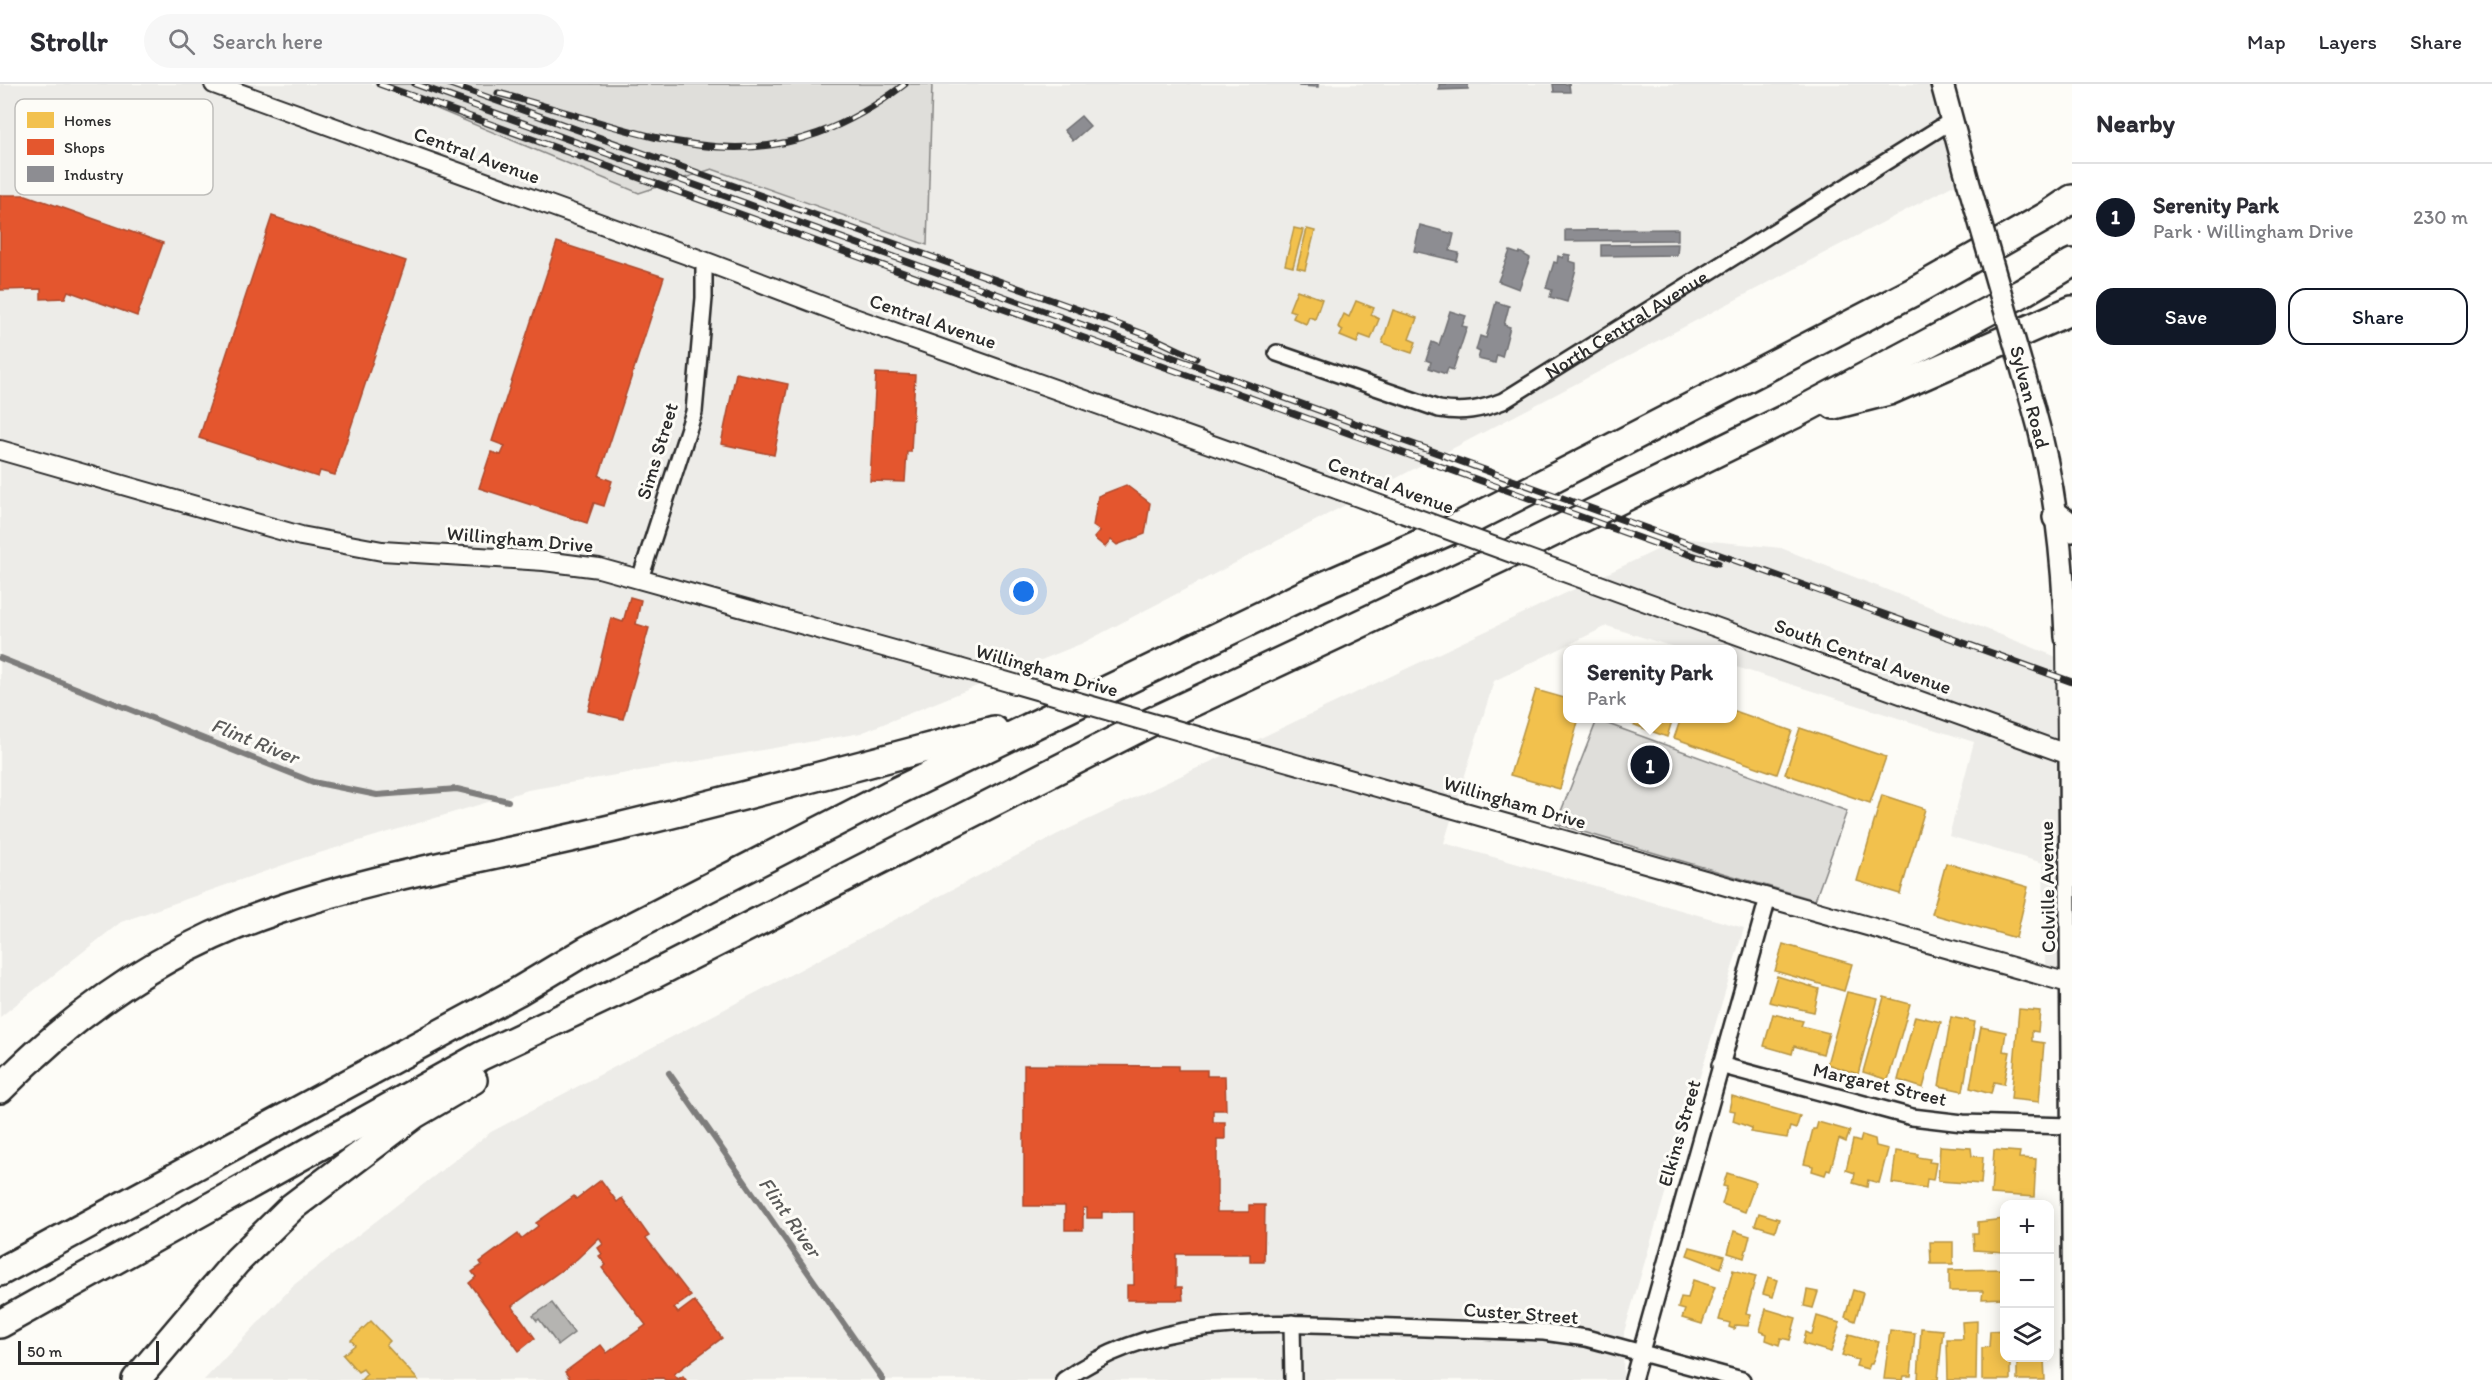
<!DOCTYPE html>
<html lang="en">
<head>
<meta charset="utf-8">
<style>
	body { margin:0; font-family:Itim,sans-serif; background:#f7f7f7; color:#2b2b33 }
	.controls { position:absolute; right:18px; bottom:18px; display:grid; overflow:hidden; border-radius:12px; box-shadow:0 3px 15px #0003 }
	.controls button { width:54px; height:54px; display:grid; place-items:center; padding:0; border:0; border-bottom:2px solid #e1e1e2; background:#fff; color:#2b2b33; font:30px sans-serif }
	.scale { position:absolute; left:18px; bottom:15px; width:141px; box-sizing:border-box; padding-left:6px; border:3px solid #2b2b2b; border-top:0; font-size:16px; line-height:21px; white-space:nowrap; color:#2b2b2b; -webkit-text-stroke:4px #fdfcf7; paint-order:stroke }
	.you { position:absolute; left:1024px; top:508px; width:21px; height:21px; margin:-15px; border:4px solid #fff; border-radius:50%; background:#1a73e8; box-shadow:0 0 0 9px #1a73e833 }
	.badge { display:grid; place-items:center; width:39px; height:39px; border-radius:50%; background:#111827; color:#fff; font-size:20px; font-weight:700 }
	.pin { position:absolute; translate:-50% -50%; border:3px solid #fff; box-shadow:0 2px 6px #0006 }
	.popup { position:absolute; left:1563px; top:561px; width:174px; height:78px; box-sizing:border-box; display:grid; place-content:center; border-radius:12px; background:#fff; filter:drop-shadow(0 2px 4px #0005); font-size:20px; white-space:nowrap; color:#7c7c81 }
	.popup b { font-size:22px; color:#2b2b33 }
	.popup::after { content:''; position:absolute; left:50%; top:100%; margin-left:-12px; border:12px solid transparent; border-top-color:#fff }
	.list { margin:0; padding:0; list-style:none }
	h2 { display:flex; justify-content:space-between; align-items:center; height:78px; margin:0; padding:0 24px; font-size:26px }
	h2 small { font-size:20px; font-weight:400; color:#7c7c81 }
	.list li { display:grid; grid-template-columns:39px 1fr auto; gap:18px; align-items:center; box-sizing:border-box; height:108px; padding:0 24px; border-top:2px solid #e1e1e2 }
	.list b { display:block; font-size:22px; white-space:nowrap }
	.list p { margin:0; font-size:20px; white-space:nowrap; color:#7c7c81 }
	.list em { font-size:20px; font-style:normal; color:#7c7c81 }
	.actions { display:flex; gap:12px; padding:18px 24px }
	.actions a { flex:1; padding:14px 0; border:2px solid #111827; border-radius:18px; text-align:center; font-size:21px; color:#111827 }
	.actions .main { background:#111827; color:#fff }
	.icon { flex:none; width:33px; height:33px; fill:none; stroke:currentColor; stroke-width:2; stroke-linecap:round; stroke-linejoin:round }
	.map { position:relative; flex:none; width:2072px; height:1296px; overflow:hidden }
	header { display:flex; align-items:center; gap:36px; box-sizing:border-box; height:84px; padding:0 30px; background:#fff; border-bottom:2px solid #e1e1e2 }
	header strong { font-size:28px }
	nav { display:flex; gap:33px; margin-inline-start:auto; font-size:21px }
	.search { width:420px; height:54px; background:#f7f7f7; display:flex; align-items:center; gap:15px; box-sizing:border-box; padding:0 21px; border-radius:33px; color:#7c7c81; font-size:22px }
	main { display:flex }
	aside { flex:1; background:#fff }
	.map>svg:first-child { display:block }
	.built { fill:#edece8 }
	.green { fill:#dfdeda; stroke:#858482; stroke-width:1.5 }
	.water { fill:#b5b4b1; stroke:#7e7d7b; stroke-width:1.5 }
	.homes { fill:#f2c14e; stroke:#b69444; stroke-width:1.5 }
	.shops { fill:#e4572e; stroke:#ac4a2d; stroke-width:1.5 }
	.industry { fill:#8d8d92; stroke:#707073; stroke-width:1.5 }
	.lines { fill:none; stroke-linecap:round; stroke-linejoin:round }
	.stream { stroke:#7e7d7b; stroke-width:6 }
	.minor-casing { stroke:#2b2b2b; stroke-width:20 }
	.tertiary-casing { stroke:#2b2b2b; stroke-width:22 }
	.secondary-casing { stroke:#2b2b2b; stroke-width:26 }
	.motorway-casing { stroke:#2b2b2b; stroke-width:32 }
	.minor { stroke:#fdfcf7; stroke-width:15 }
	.tertiary { stroke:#fdfcf7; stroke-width:18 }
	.secondary { stroke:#fdfcf7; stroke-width:21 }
	.motorway { stroke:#fdfcf7; stroke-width:27 }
	.rail-casing { stroke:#2b2b2b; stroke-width:7 }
	.rail { stroke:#fdfcf7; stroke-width:4.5; stroke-dasharray:14; stroke-linecap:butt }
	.tertiary-bridge-casing { stroke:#2b2b2b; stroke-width:22; stroke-linecap:butt }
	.secondary-bridge-casing { stroke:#2b2b2b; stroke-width:26; stroke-linecap:butt }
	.tertiary-bridge { stroke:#fdfcf7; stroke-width:18 }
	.secondary-bridge { stroke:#fdfcf7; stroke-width:21 }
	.labels { text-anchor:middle; stroke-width:6; stroke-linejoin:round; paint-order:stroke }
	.street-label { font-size:20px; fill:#2b2b2b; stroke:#fdfcf7 }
	.water-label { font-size:21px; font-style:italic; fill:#5b5b5a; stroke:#fdfcf7 }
	.key { fill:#fdfcf7; stroke:#bebdba; stroke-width:1.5 }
	.key-label { font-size:16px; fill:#2b2b2b }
</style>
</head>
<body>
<header>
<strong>Strollr</strong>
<div class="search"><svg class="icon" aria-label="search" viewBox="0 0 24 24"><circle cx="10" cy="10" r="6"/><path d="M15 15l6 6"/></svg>Search here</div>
<nav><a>Map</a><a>Layers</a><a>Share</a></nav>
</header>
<main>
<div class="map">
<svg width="2072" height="1296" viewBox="0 0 2072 1296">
	<rect width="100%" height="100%" fill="#fdfcf7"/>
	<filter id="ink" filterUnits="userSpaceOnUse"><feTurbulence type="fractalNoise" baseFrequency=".0167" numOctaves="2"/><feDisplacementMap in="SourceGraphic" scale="12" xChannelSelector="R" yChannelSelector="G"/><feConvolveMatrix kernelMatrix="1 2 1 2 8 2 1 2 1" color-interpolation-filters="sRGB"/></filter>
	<g filter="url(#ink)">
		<g class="built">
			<path d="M0 0H376L639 108 712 85 926 161 932 0H1936L1940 33 1967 94 1083 559 861 649 528 706 306 773 121 838 0 933Z"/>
			<path d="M1682 454 1781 464 2072 579V889L2045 881 2043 779 1949 752 1974 658 1733 582 1732 566 1680 565 1607 542 1494 597 1444 759 1744 844 1624 1248 1623 1296H204L295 1200 491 1048 1056 751Z"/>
		</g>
		<g class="green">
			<path d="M377 0H932L927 161 712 85 639 109Z"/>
			<path d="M1597 636 1847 727 1815 816 1556 740Z"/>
		</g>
		<path class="water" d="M552 1219 574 1249 558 1261 539 1235 537 1237 533 1232Z"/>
		<g class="homes">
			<path d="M1294 144 1303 146 1293 183 1285 181Z"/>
			<path d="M1307 145 1315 147 1305 186 1297 184Z"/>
			<path d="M1297 206 1322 215 1315 235 1309 233 1306 240 1293 234 1295 228 1289 226Z"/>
			<path d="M1356 217 1374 224 1371 231 1379 235 1371 255 1360 251 1357 259 1340 252 1343 246 1338 243 1344 230 1349 233Z"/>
			<path d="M1393 226 1417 234 1409 255 1416 258 1412 269 1382 259Z"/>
			<path d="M1536 606 1568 615V634H1579L1560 705 1510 691Z"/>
			<path d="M1732 626 1792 647 1777 690 1674 654 1681 634H1732Z"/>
			<path d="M1616 634H1673L1667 653Z"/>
			<path d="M1800 644 1886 673 1870 719 1785 690Z"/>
			<path d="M1882 711 1925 725 1900 810 1857 797Z"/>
			<path d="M1946 779 2028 803 2016 854 1932 830Z"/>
			<path d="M1783 860 1852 880 1844 907 1775 887Z"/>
			<path d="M1777 892 1819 905 1814 928 1769 918Z"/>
			<path d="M1847 908 1878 915 1858 990 1827 980Z"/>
			<path d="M1884 913 1910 920 1888 996 1863 988Z"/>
			<path d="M2019 925 2040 927 2038 948 2032 947V957L2044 959 2039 1018 2011 1015Z"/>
			<path d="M1773 930 1803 937 1801 942 1829 949 1823 970 1794 962 1792 970 1764 962Z"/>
			<path d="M1915 932 1941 938 1923 1004 1898 996Z"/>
			<path d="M1951 933 1975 938 1963 1007 1939 1002Z"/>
			<path d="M1981 943 2006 948 2003 967 2010 968 2004 1000 1994 998 1991 1010 1970 1004Z"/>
			<path d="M1732 1012 1800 1032 1796 1045 1790 1043 1787 1054 1750 1048 1752 1044 1733 1037 1735 1027 1729 1026Z"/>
			<path d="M1818 1038 1850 1047 1846 1058 1839 1055 1830 1087 1827 1086 1825 1091 1812 1087 1813 1082 1804 1080 1813 1045H1816Z"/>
			<path d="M1862 1051 1875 1055 1876 1062 1888 1065 1879 1099 1868 1096 1867 1103 1853 1099 1855 1089 1846 1086 1853 1056 1860 1058Z"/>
			<path d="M1940 1062 1971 1064 1972 1072 1983 1073 1981 1100 1938 1097Z"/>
			<path d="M1994 1066 2020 1068 2019 1074 2036 1075 2034 1113 1991 1110Z"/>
			<path d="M1896 1067 1918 1070 1917 1073 1930 1075 1929 1078 1936 1079 1933 1096 1927 1095 1926 1104 1892 1099Z"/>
			<path d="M1727 1089 1756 1098 1745 1128 1722 1120 1727 1103 1723 1102Z"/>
			<path d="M1759 1129 1779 1135 1775 1147 1755 1141Z"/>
			<path d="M2004 1135V1168L1974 1166 1973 1149H1978V1138Z"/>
			<path d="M1734 1147 1750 1152 1744 1174 1728 1169Z"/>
			<path d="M1930 1158H1953V1180H1931Z"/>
			<path d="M1690 1163 1725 1172 1721 1184 1687 1171Z"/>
			<path d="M2004 1185V1214L1982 1215 1983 1207H1949V1186Z"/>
			<path d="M1733 1186 1756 1192 1746 1229 1751 1230 1748 1242 1735 1241 1734 1245 1729 1243 1730 1239 1719 1236Z"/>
			<path d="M1768 1193 1778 1196 1773 1213 1763 1210Z"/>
			<path d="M1693 1196 1715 1203 1702 1240 1682 1234 1685 1226 1678 1224 1681 1213 1688 1214Z"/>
			<path d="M1807 1206 1818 1208 1813 1224 1804 1222Z"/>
			<path d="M1853 1206 1863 1209 1855 1237 1845 1233Z"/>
			<path d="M1766 1225 1796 1234 1790 1256 1781 1254 1779 1261 1766 1256 1767 1250 1760 1247Z"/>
			<path d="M1817 1232 1840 1239 1831 1268 1803 1260 1806 1248 1812 1251Z"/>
			<path d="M371 1237 390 1257 386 1261 418 1296H361L367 1290 363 1285 358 1288 343 1271 355 1261 351 1256Z"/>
			<path d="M1977 1237 1976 1296H1948L1947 1255H1963L1962 1238Z"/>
			<path d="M1921 1244 1943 1246 1938 1296H1918Z"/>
			<path d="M1890 1246 1915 1249 1911 1292H1904L1903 1296 1884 1295Z"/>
			<path d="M2004 1246V1274H2010V1296H1982V1264L1989 1263 1990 1247Z"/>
			<path d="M1849 1250 1879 1258 1872 1280H1870L1868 1285 1856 1282 1858 1276 1842 1271Z"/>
			<path d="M2017 1274H2044L2045 1296H2017Z"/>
		</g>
		<g class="shops">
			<path d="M0 111H26L163 159 137 232 68 207 65 214 41 215V205L0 206Z"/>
			<path d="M272 132 406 177 335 391 320 387 318 393 199 354Z"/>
			<path d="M557 158 664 193 599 392 612 397 604 422 594 419 587 439 479 404 491 368 501 371 505 362 492 357Z"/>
			<path d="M736 289 788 300 774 371 721 360Z"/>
			<path d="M876 289 915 291 911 368H907L905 398 870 397Z"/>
			<path d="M1126 401 1150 419 1145 450 1117 461 1111 456 1105 463 1094 454 1100 447 1093 442 1098 412Z"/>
			<path d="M630 513 641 516 636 540 649 544 623 635 588 627 611 534 623 538Z"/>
			<path d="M1024 981 1178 982V986H1207V992H1225L1226 1026H1213V1038H1225V1055H1217V1128H1249V1121H1265L1264 1178H1250V1170H1176V1203H1182L1183 1216H1127V1201H1134V1128H1102V1134H1087V1124H1083V1146H1065V1122H1024Z"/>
			<path d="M601 1096 617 1118 622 1114 649 1152 646 1154 691 1212 674 1224 678 1229 694 1217 722 1254 674 1290 678 1295 683 1292 686 1296H665L663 1294 571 1296 565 1288 601 1261 607 1269 646 1241 602 1184 606 1181 599 1172 602 1170 598 1164 603 1160 599 1154 577 1175 512 1222 535 1254 519 1267 469 1199 476 1193 472 1188 482 1181 480 1178 518 1150 521 1155 538 1142 536 1139 574 1112 576 1115Z"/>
		</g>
		<g class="industry">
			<path d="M1299 0H1318V3L1299 2Z"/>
			<path d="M1439 0H1468V5L1439 6Z"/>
			<path d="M1553 0H1569L1570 8H1554Z"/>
			<path d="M1081 32 1090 42 1073 57 1064 46Z"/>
			<path d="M1420 141 1454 150 1450 167 1459 169 1457 177 1414 167Z"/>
			<path d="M1678 145V156L1565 157V146Z"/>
			<path d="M1678 160 1677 171 1601 172V161Z"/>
			<path d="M1510 167 1519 170 1520 168 1530 174 1519 205 1498 197Z"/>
			<path d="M1564 170 1570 171 1569 177 1576 179V185L1567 218 1550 213 1552 206 1546 204 1554 178 1557 179 1558 172 1563 174Z"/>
			<path d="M1496 218 1509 222 1504 241 1510 243 1502 273 1497 271 1495 279 1478 275 1480 268 1476 266 1480 252 1486 254Z"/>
			<path d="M1450 227 1466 232 1462 242 1467 243 1453 286 1448 284 1446 290 1429 284 1431 278 1426 276 1432 258 1439 261Z"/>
		</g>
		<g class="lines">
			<g class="stream">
				<path d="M0 574 313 698 377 711 457 705 508 717"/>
				<path d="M669 989 883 1296"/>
			</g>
			<defs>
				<g id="minor">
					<path id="s1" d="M1277 269 1439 325C1463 329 1480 326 1503 317L1951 37"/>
					<path d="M640 495 694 328 704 214V177"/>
					<path d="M2067 670 2071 1296"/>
					<path d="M1720 981 1912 1033 1963 1039 2070 1042"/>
					<path d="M1292 1239 1293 1296"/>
					<path d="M1064 1296C1155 1231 1261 1238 1366 1242 1425 1244 1485 1246 1544 1248L1586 1254 1742 1296"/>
					<path d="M1633 1296 1768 814"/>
				</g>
				<g id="tertiary">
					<path d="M214 0 704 177 846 231 1339 406"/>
					<path d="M0 366 301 452 382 467 544 477 599 484 959 584"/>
					<path d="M1638 515 2072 672"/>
					<path d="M2066 553 2067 670"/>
					<path d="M1278 675 2072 900"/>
				</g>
				<g id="secondary">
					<path d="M1942 0 1968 97"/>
					<path d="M2033 322C2055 398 2063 474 2066 553L2072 555"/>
				</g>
				<g id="motorway">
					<path d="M1834 321 1889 307 2072 226"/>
					<path d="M2057 433 2072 444"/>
					<path d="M0 1005C78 925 172 861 278 826 387 789 507 770 618 743 744 713 869 679 994 646"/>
					<path d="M0 1188 517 908 587 866 889 711 1312 507 1451 446 1534 404 1913 208 2047 132 2072 115"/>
					<path d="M0 1240 481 972 655 890 1151 638 1513 468 1795 330 2022 209 2072 179"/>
					<path d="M136 1296 237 1177 292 1123 415 1030 473 996"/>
				</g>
			</defs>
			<use href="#minor" class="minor-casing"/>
			<use href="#tertiary" class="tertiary-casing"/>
			<use href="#secondary" class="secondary-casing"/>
			<use href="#motorway" class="motorway-casing"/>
			<use href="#minor" class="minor"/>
			<use href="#tertiary" class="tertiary"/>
			<use href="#secondary" class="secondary"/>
			<use href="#motorway" class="motorway"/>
			<defs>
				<g id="rail">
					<path d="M379 0 1659 461 1718 479"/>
					<path d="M415 0 2072 598"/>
					<path d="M450 0 1071 223 1149 252 1196 274"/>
					<path d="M498 9C654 50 759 112 905 0"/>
				</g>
			</defs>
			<use href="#rail" class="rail-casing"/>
			<use href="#rail" class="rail"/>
			<defs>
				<g id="tertiary-bridge">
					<path d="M1339 406 1638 515"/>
					<path d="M959 584 1278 675"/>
				</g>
				<path id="secondary-bridge" d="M1968 97 2033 322"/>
			</defs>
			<use href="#tertiary-bridge" class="tertiary-bridge-casing"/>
			<use href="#secondary-bridge" class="secondary-bridge-casing"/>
			<use href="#tertiary-bridge" class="tertiary-bridge"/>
			<use href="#secondary-bridge" class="secondary-bridge"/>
		</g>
	</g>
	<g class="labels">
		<g class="street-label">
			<text transform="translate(477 71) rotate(20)" y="7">Central Avenue</text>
			<text transform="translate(933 237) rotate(19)" y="7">Central Avenue</text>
			<text dy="7" stroke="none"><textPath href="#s1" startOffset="382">North Central Avenue</textPath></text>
			<text transform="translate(2030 313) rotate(75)" y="7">Sylvan Road</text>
			<text transform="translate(657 367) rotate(-73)" y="7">Sims Street</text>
			<text transform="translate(1391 401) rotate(20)" y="7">Central Avenue</text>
			<text transform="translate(520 455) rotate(5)" y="7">Willingham Drive</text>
			<text transform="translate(1863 572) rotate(20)" y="7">South Central Avenue</text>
			<text transform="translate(1047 586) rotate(16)" y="7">Willingham Drive</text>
			<text transform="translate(1515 718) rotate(16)" y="7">Willingham Drive</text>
			<text transform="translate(2047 803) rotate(-91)" y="7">Colville Avenue</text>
			<text transform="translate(1880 1000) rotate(13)" y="7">Margaret Street</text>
			<text transform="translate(1679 1049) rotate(-74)" y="7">Elkins Street</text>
			<text transform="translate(1521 1229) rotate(4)" y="7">Custer Street</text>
		</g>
		<g class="water-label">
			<text transform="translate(255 657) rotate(22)" y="7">Flint River</text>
			<text transform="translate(790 1133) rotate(55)" y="7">Flint River</text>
		</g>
	</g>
	<rect x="15" y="15" width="198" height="96" rx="9" class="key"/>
	<rect x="27" y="28" width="27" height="16" fill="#f2c14e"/>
	<rect x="27" y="55" width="27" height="16" fill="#e4572e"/>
	<rect x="27" y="82" width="27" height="16" fill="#8d8d92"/>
	<g class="key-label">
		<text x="64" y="42">Homes</text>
		<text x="64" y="69">Shops</text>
		<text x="64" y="96">Industry</text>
	</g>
</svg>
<div class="controls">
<button>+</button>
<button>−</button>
<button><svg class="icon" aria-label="layers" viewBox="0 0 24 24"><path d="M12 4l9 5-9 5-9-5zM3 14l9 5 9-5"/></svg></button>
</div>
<div class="scale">50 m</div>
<div class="you"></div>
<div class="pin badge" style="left:1650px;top:681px">1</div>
<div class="popup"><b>Serenity Park</b>Park</div>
</div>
<aside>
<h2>Nearby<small></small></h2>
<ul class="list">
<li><span class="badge">1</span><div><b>Serenity Park</b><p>Park · Willingham Drive</p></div><em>230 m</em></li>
</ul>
<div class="actions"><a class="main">Save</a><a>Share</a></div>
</aside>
</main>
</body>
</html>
